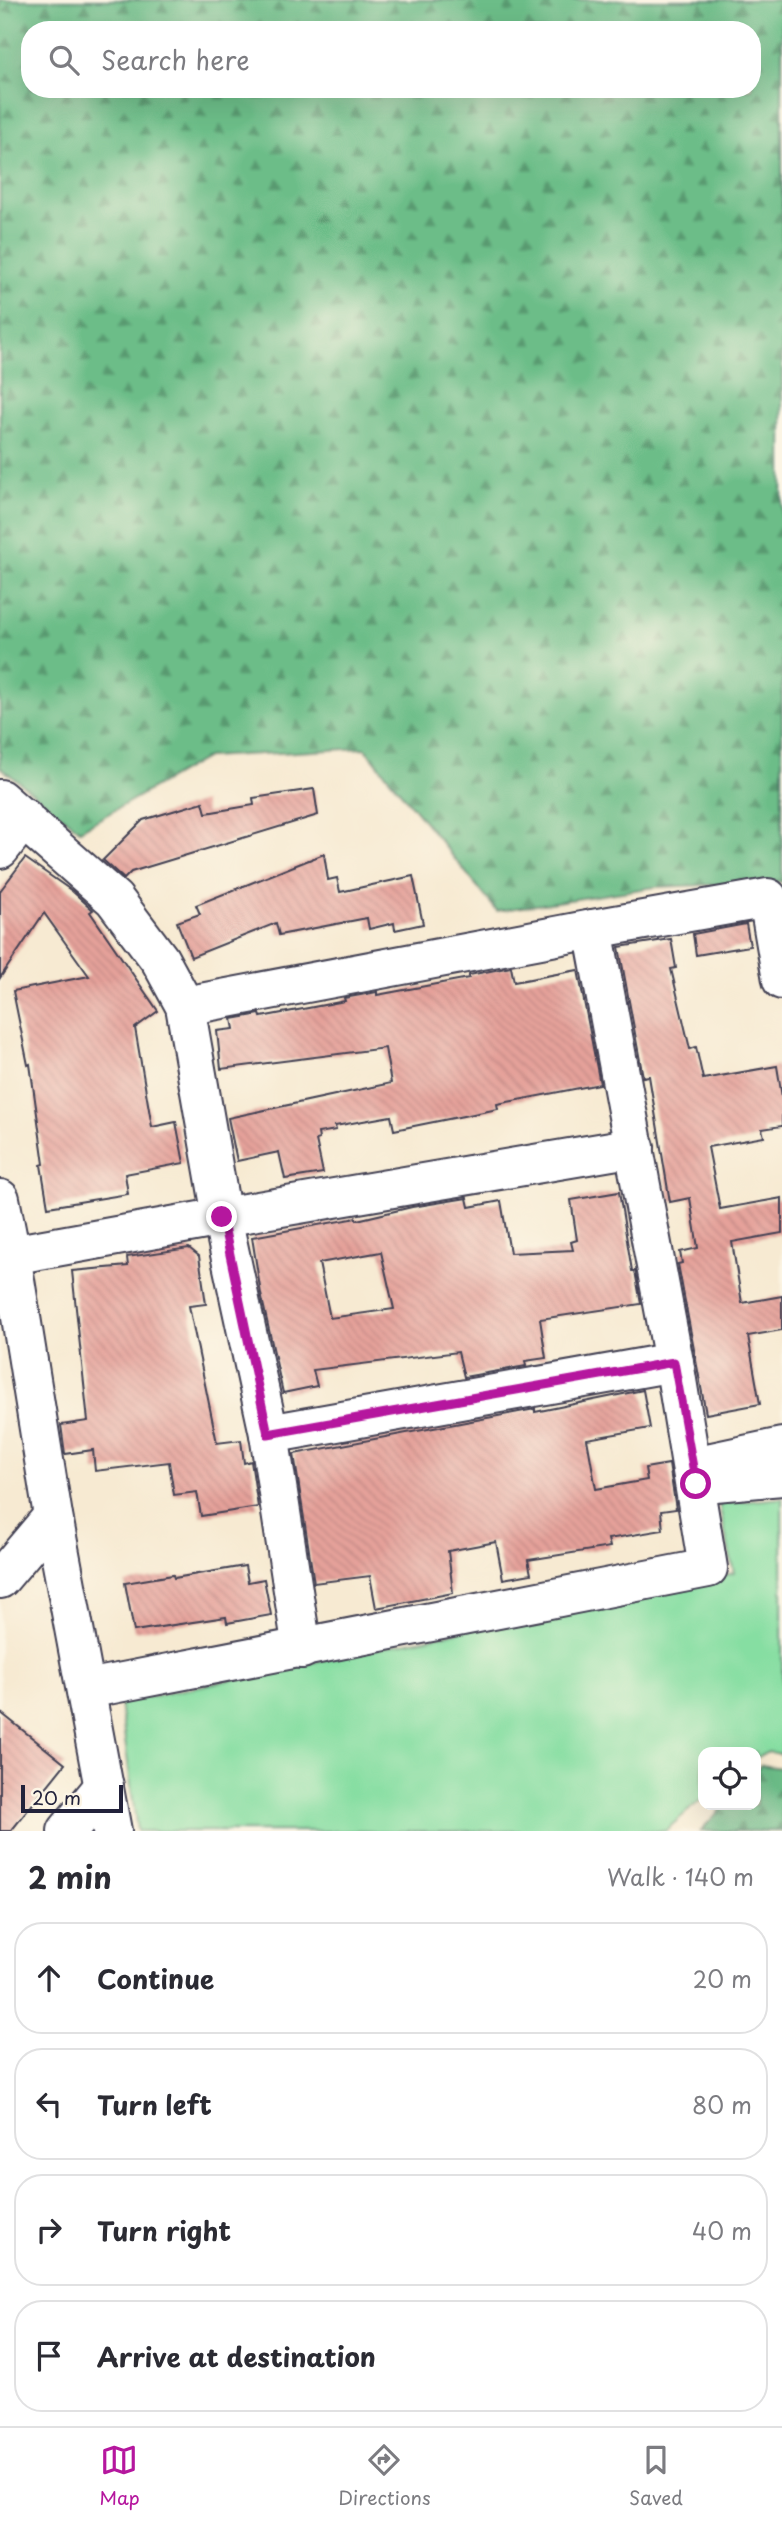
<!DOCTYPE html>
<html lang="en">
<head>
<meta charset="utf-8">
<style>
	body { margin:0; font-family:"Playpen Sans",sans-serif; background:#f7f7f7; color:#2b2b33 }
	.controls { position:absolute; right:21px; bottom:21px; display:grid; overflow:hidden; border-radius:14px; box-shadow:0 7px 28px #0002 }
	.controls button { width:63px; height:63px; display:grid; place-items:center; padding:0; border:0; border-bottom:2px solid #e1e1e2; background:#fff; color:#2b2b33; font:35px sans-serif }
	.scale { position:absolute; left:21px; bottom:18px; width:102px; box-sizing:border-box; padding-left:7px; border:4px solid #22223b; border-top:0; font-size:19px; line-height:24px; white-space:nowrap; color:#22223b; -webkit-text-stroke:5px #fcf5e5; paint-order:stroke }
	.stop { position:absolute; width:21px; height:21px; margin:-16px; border:5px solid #b5179e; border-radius:50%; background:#fff }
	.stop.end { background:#b5179e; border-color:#fff; box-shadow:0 2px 7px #0008 }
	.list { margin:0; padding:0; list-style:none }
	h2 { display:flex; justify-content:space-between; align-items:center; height:91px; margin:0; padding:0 28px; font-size:30px }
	h2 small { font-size:23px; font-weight:400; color:#7c7c81 }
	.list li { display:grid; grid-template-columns:46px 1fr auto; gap:21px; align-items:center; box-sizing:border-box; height:112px; margin:0 14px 14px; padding:0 14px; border:2px solid #e1e1e2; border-radius:28px }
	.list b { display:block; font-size:26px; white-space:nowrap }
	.list em { font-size:23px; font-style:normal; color:#7c7c81 }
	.icon { flex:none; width:38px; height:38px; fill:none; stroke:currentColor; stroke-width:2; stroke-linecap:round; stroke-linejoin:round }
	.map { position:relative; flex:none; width:782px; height:1831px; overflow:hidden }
	.search { position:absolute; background:#fff; box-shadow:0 7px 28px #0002; left:21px; right:21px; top:21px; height:77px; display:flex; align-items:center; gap:18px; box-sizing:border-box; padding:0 24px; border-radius:28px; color:#7c7c81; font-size:26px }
	.sheet { height:595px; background:#fff }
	nav { display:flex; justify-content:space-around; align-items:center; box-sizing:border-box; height:98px; border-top:2px solid #e1e1e2; background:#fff; font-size:19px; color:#7c7c81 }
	nav a { display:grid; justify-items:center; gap:4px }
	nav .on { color:#b5179e }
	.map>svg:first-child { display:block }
	.forest { fill:url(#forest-firs); stroke:#477062; stroke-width:2; fill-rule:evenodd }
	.park { fill:#86dea2; stroke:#54806e; stroke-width:2 }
	.building { fill:url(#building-back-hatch); fill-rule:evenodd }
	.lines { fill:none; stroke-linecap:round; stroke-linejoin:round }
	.minor-casing { stroke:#424052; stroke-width:42 }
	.minor { stroke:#fff; stroke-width:38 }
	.route { stroke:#b5179e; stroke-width:9 }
</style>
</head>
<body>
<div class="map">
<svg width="782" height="1831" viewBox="0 0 782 1831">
	<defs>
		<pattern id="forest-firs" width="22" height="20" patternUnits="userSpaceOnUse" patternTransform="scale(1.75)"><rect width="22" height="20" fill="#6cbd88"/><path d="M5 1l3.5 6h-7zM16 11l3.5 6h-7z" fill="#589970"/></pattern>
		<pattern id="building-back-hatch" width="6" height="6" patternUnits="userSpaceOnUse" patternTransform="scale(1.75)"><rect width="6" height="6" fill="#e5a19a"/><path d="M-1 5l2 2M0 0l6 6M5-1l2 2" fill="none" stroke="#c48a86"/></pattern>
	</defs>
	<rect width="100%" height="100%" fill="#fcf5e5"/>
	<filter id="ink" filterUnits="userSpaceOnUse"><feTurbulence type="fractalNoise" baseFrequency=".0143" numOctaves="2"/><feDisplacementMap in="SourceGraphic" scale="14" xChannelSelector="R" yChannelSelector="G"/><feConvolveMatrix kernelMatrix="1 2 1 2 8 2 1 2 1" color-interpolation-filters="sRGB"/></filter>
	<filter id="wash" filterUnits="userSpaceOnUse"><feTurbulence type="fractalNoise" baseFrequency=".00686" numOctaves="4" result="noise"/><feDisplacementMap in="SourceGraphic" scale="28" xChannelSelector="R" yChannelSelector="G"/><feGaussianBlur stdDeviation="1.57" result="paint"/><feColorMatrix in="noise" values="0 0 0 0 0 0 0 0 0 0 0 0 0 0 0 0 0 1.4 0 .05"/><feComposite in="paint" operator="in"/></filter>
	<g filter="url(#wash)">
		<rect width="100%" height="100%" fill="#f7ead2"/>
		<g class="forest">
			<path d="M0 0H782V882L655 887 497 911 365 748 207 757 80 830 0 767ZM30 30H752V89H30Z"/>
			<path d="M761 1765 782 1768V1831H701L724 1805H756V1770Z"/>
		</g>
		<path class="park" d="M782 1498V1754L768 1752 756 1758V1752H703V1798L665 1831H137L120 1703 734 1573 719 1504Z"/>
		<g id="blocks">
			<g class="building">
				<path d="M314 789 318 815 131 872 124 879 103 860 143 820 203 802 206 813 254 805 253 798Z"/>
				<path d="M324 854 328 880 337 878 340 892 413 876 423 924 395 930 394 923 369 929 367 918 279 935 276 923 191 957 177 922 200 914 196 905Z"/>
				<path d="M25 858 72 891 93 910 90 912 158 1011 135 1028 152 1127 176 1122 184 1163 125 1174 128 1194 48 1207 41 1165 44 1164 30 1064 28 1065 13 991 89 976 44 913 0 978V891Z"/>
				<path d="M746 924 750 946 696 955 693 934Z"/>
				<path d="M671 939 676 968 671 969 690 1049 696 1047 703 1079 777 1066 782 1097V1126L762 1129 764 1137 708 1147 720 1209 782 1198V1233L732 1242 742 1303 782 1296V1330L748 1336 760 1404 706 1414 678 1264 682 1263 680 1252 698 1248 690 1198 670 1202 649 1076 643 1077 619 947Z"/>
				<path d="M511 967 514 982 578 970 600 1084 497 1104 498 1109 394 1130 391 1116 335 1126 336 1130 318 1133 319 1139 316 1140 323 1173 285 1179 279 1152 237 1161 228 1118 391 1083 385 1048 221 1069 217 1031 234 1029 232 1019 260 1014 261 1017 345 1001 344 998 377 992V995L469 978V975Z"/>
				<path d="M619 1192 632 1271H635L641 1304 540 1319 546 1358 525 1361 526 1366 464 1377 458 1352 313 1370 317 1386 283 1393 261 1294 252 1237 356 1218 357 1220 412 1207 467 1198 469 1207 501 1201 510 1253 573 1250 571 1242 577 1240 571 1200ZM381 1252 394 1309 330 1318 319 1263Z"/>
				<path d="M189 1248 199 1256 206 1304 189 1306 217 1443 241 1440 244 1463 251 1461 258 1507 201 1516 197 1492 174 1495 169 1462 95 1471 93 1450 65 1454 61 1425 88 1421 72 1271 128 1266 127 1257Z"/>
				<path d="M643 1390 650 1428 587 1439 596 1489 647 1480 645 1468 669 1464 676 1509 661 1511 663 1530 608 1539 610 1547 528 1560 531 1574 503 1579 496 1542 448 1551 453 1593 376 1608 370 1576 314 1583 294 1454 535 1409V1412Z"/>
				<path d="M245 1566 248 1582 264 1579 271 1615 227 1623 226 1617 134 1631 125 1583 173 1575 174 1578Z"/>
				<path d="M0 1712 65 1764 11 1831H0Z"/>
			</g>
		</g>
	</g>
	<g filter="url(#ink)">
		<use href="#blocks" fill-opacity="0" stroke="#424052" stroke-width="2"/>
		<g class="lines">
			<defs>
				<g id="minor">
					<path d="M0 799 114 899 160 960 185 1006 222 1217 269 1434 302 1649"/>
					<path d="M0 849 24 818"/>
					<path d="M185 1006 593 929 768 898 782 980"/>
					<path d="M0 1199 11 1255 53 1516 112 1831"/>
					<path d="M11 1255 222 1217 635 1147"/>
					<path d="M269 1434 674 1362"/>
					<path d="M693 1466 782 1447"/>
					<path d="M715 1482 782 1476"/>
					<path d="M0 1579 53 1516"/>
					<path d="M87 1689 708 1568 674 1362 593 929"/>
					<path d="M67 1831 104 1786"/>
				</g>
			</defs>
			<use href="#minor" class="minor-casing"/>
			<use href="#minor" class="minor"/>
		</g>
	</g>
	<g class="lines" filter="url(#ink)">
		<path class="route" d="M222 1217 268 1434 674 1362 696 1484"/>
	</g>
</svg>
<div class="controls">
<button><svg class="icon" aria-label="locate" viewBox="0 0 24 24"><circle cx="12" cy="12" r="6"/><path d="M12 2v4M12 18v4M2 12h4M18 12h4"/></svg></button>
</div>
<div class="scale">20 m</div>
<div class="stop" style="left:696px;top:1484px"></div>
<div class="stop end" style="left:222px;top:1217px"></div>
<div class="search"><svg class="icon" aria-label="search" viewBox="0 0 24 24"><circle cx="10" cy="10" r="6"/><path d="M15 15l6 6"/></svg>Search here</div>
</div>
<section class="sheet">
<h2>2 min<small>Walk · 140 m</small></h2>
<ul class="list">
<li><svg class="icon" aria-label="ahead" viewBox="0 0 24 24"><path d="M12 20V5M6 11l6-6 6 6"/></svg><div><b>Continue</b></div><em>20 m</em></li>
<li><svg class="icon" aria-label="left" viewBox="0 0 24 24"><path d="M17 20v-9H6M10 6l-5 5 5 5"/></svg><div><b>Turn left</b></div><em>80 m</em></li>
<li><svg class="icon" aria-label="right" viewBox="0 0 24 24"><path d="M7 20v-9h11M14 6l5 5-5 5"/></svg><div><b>Turn right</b></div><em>40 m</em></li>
<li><svg class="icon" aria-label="arrive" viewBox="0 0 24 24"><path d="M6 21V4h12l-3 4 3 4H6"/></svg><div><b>Arrive at destination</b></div></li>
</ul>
</section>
<nav>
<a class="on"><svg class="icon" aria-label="map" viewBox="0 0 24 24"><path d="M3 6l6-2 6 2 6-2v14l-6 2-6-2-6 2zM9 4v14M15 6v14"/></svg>Map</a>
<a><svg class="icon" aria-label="directions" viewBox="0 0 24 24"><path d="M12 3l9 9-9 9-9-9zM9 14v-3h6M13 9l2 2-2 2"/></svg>Directions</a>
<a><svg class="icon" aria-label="saved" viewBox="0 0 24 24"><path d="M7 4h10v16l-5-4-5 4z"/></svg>Saved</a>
</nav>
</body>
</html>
